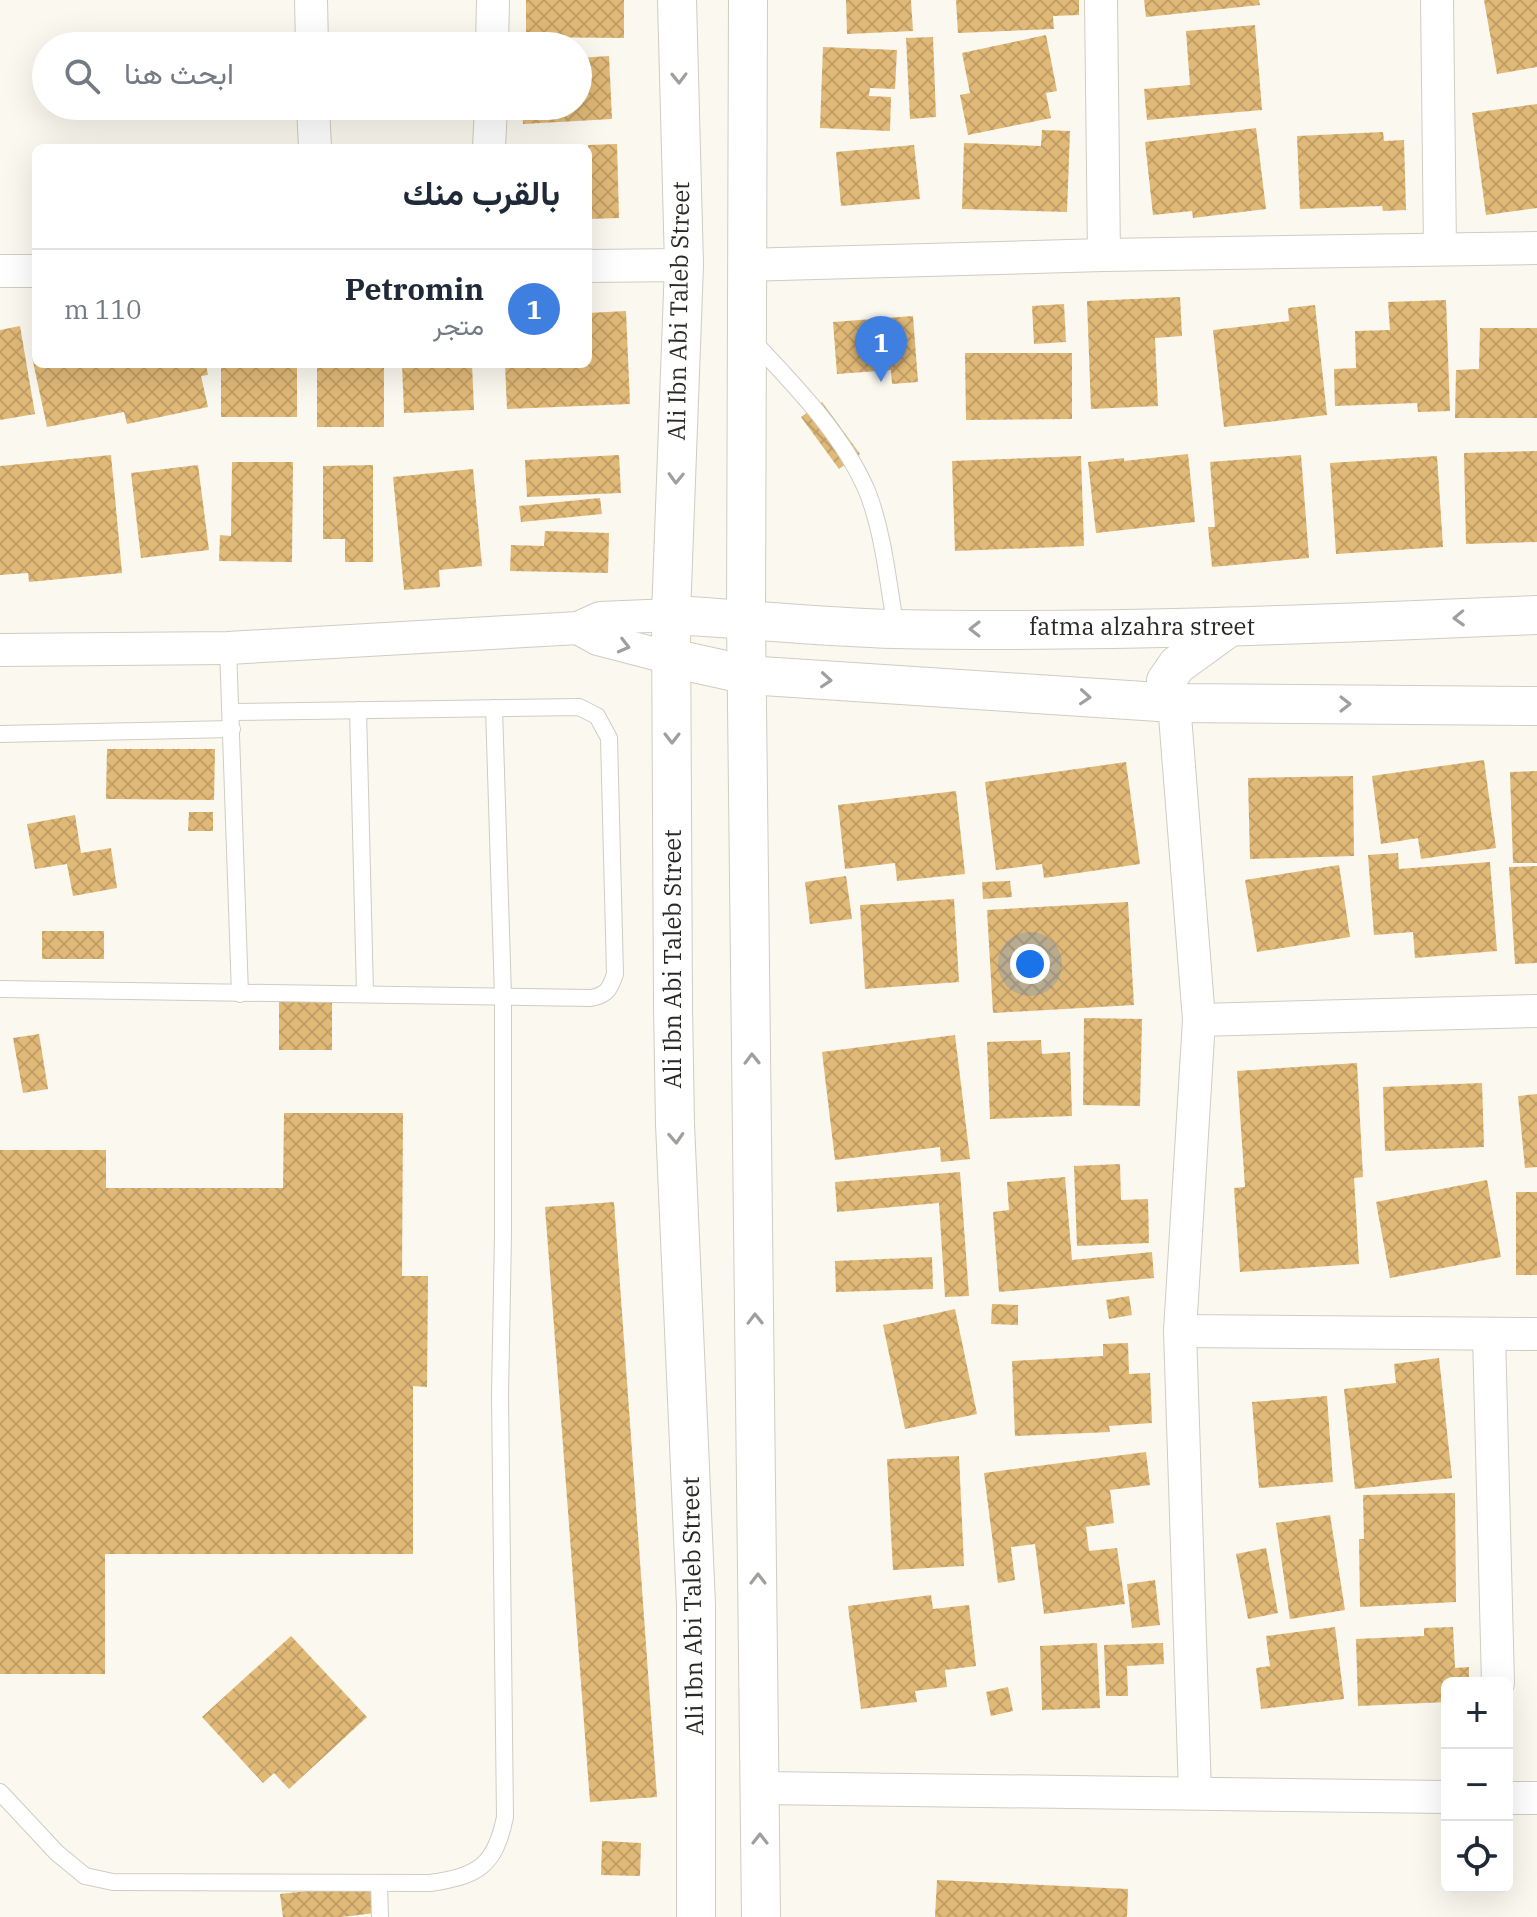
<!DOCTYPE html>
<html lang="ar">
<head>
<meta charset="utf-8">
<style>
	body { margin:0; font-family:"IBM Plex Serif",Vazirmatn,serif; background:#f2f2f3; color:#1f2937; direction:rtl }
	.controls { position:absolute; right:24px; bottom:24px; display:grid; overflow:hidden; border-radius:12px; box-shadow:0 8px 32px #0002 }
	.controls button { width:72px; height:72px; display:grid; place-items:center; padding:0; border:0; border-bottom:2px solid #e0e1e3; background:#fff; color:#1f2937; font:40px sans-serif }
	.you { position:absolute; left:1030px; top:964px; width:28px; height:28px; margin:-20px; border:6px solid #fff; border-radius:50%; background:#1a73e8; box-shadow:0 0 0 12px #1a73e833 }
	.badge { display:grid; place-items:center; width:52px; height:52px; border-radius:50%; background:#2e5c7b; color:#fff; font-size:26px; font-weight:700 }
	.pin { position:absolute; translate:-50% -66px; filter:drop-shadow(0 2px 4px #0008) }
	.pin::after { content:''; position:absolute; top:42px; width:28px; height:24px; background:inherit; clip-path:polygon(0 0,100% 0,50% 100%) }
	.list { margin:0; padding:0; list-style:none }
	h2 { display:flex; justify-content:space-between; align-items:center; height:104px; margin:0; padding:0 32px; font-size:34px }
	h2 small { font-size:26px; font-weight:400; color:#747a83 }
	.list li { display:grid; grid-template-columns:52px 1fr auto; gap:24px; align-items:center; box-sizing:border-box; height:120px; padding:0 32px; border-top:2px solid #e0e1e3 }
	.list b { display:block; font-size:30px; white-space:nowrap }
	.list p { margin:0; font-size:26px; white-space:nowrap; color:#747a83 }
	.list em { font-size:26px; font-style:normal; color:#747a83 }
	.icon { flex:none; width:44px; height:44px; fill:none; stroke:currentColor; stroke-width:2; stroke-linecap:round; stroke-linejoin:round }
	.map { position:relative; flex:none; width:1537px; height:1917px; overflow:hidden; direction:ltr }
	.search { position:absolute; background:#fff; box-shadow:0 8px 32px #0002; left:32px; top:32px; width:560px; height:88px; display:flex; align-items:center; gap:20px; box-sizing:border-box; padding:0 28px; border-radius:44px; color:#747a83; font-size:30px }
	.panel { position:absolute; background:#fff; box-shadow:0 8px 32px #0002; left:32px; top:144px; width:560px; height:224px; border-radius:12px; direction:rtl }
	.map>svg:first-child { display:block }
	.building { fill:url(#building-cross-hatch) }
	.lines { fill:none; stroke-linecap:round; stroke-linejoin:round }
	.service-casing { stroke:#ceccc3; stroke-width:18 }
	.minor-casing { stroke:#ceccc3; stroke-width:34 }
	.tertiary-casing { stroke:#ceccc3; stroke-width:40 }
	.service { stroke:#fff; stroke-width:16 }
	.minor { stroke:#fff; stroke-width:32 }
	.tertiary { stroke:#fff; stroke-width:38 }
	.oneway { stroke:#9f9f9d }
	.labels { text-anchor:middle; stroke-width:6; stroke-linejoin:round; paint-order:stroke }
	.street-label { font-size:24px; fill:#2a2926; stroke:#fff }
</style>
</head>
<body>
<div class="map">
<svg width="1537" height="1917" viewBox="0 0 1537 1917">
	<defs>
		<pattern id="building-cross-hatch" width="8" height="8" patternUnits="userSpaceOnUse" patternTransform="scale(2)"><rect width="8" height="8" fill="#e1b977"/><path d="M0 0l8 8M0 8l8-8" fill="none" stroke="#c19f67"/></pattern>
	</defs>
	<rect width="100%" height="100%" fill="#fbf8ef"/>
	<g class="building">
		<path d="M526 0H624V38L526 37Z"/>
		<path d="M846 0H911L913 31 847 34Z"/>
		<path d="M956 0H1079V15L1053 16 1054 29 958 33Z"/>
		<path d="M1144 0H1259L1260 5 1146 17Z"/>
		<path d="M1484 0H1537V67L1497 74Z"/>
		<path d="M1255 25 1262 110 1147 120 1144 89 1190 85 1186 31Z"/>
		<path d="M1046 35 1057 91 1046 93 1051 118 968 135 960 95 970 93 962 53Z"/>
		<path d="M933 37 936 117 910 119 906 38Z"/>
		<path d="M823 47 897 50 895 89 870 88 869 96 891 97 890 131 820 128Z"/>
		<path d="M609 56 612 119 523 124 522 106H578V58Z"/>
		<path d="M1537 104V208L1486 215 1472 113Z"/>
		<path d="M1256 128 1266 209 1193 218 1192 211 1153 215 1145 142Z"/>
		<path d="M1042 130 1070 131 1067 212 962 209 964 143 1041 146Z"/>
		<path d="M1383 132 1384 141 1404 140 1406 210 1383 211 1382 206 1300 209 1297 136Z"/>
		<path d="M617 144 619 218 588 219V145Z"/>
		<path d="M914 145 920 199 841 206 836 152Z"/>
		<path d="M1180 297 1182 336 1155 338 1158 406 1091 409 1087 301Z"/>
		<path d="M1446 300 1450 411 1418 412 1417 403 1335 406 1334 369 1356 368 1355 331 1390 330 1388 302Z"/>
		<path d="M1064 304 1066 342 1034 344 1032 306Z"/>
		<path d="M1315 305 1327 415 1224 427 1213 330 1289 321 1288 308Z"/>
		<path d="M626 311 630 404 507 409 505 364H588V313Z"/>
		<path d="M913 316 918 382 892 384 891 370 837 374 833 322Z"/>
		<path d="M20 326 35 414 0 420V330Z"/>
		<path d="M1480 328H1537V418H1455L1456 370 1479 369Z"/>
		<path d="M965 353H1072V419L966 420Z"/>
		<path d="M36 356V364H206L208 375 201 376 208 407 127 424 124 412 47 427 32 357Z"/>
		<rect x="221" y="364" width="76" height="53"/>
		<rect x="317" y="364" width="67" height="63"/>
		<path d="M402 364H472L474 410 404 413Z"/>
		<path d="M822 402 860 454 839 469 801 417Z"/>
		<path d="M1537 451V542L1466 544 1464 453Z"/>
		<path d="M1188 454 1195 522 1096 533 1088 462 1124 458V461Z"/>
		<path d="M111 455 122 573 29 582 28 573 0 575V466Z"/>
		<path d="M619 455 621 493 527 497 525 460Z"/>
		<path d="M1301 455 1309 558 1212 567 1208 527H1215L1210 462Z"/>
		<path d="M1081 456 1084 546 955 551 952 461Z"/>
		<path d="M1437 456 1443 547 1336 554 1330 463Z"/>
		<path d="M232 462H293L292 562 219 561 220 535 231 536Z"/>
		<path d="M198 465 209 550 141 558 131 473Z"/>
		<path d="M373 465V562H345V539H323V466Z"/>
		<path d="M473 469 482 566 439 570 440 587 404 590 393 477Z"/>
		<path d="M600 498 602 514 521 522 519 506Z"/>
		<path d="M545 531 609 533 608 573 510 571 511 545 544 546Z"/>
		<path d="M107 749H215L214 800 106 799Z"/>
		<path d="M1484 760 1496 848 1421 859 1418 838 1381 844 1372 776Z"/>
		<path d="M1126 762 1140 864 1044 878 1042 864 996 870 985 782Z"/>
		<path d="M1537 771V863H1513L1510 772Z"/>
		<path d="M1353 776 1354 856 1250 859 1248 778Z"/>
		<path d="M956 791 965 874 897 881 895 863 845 869 838 805Z"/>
		<path d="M189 812H213V831H188Z"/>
		<path d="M75 815 81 853 111 848 117 888 73 896 67 864 35 869 27 824Z"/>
		<path d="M1398 853 1399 869 1490 862 1497 951 1415 958 1413 932 1374 935 1368 855Z"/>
		<path d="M1339 865 1350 937 1257 952 1245 880Z"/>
		<path d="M1537 866V963L1515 964 1509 867Z"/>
		<path d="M846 876 852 919 810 924 805 882Z"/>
		<path d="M1010 881 1012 897 983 899 982 882Z"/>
		<path d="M954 899 959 982 865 989 860 905Z"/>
		<path d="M1128 902 1134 1005 993 1013 987 910Z"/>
		<rect x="42" y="931" width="62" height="28"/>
		<path d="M332 1001V1050H279V1002Z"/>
		<path d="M1084 1018 1142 1019 1140 1106 1083 1105Z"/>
		<path d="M39 1034 48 1089 23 1093 13 1038Z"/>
		<path d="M955 1035 970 1159 941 1162 940 1147 835 1160 822 1052Z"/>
		<path d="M1041 1040 1042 1054 1070 1052 1072 1116 990 1119 987 1042Z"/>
		<path d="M1357 1063 1363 1177 1354 1178 1359 1264 1240 1272 1234 1188 1245 1187 1237 1071Z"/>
		<path d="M1482 1083 1484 1147 1385 1151 1383 1087Z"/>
		<path d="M1537 1094V1167L1525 1168 1518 1096Z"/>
		<path d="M284 1113H403L402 1276H428L427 1387 413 1386V1554H105V1674H0V1150H106V1188H283Z"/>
		<path d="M1120 1164 1121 1200 1148 1199 1149 1243 1077 1246 1074 1166Z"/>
		<path d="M960 1172 969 1296 945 1297 939 1203 837 1212 835 1182Z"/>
		<path d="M1065 1177 1072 1260 1152 1252 1154 1278 999 1292 993 1212 1009 1210 1007 1182Z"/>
		<path d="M1487 1180 1501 1257 1390 1278 1376 1202Z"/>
		<rect x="1516" y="1192" width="21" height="83"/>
		<path d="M614 1202 657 1797 590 1802 545 1207Z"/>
		<path d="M932 1257 933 1289 836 1292 835 1261Z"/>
		<path d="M1129 1296 1132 1315 1109 1319 1106 1300Z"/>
		<path d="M992 1304 1018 1305V1325L991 1324Z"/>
		<path d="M955 1309 977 1414 905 1429 883 1325Z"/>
		<path d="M1128 1343 1129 1374 1150 1373 1152 1423 1109 1426 1110 1432 1015 1436 1012 1361 1103 1356V1344Z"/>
		<path d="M1439 1358 1452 1478 1355 1489 1344 1389 1396 1383 1394 1364Z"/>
		<path d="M1327 1396 1333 1482 1259 1488 1252 1402Z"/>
		<path d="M1146 1452 1150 1485 1110 1490 1114 1523 1086 1527 1089 1551 1117 1548 1125 1604 1044 1614 1035 1544 1011 1547 1015 1580 998 1583 984 1473Z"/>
		<path d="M959 1456 964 1566 893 1570 887 1459Z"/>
		<path d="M1455 1493 1456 1602 1360 1607 1359 1539H1364L1363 1495Z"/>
		<path d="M1330 1515 1345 1610 1290 1619 1276 1523Z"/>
		<path d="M1266 1548 1278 1613 1248 1619 1236 1554Z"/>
		<path d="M1155 1580 1160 1625 1132 1628 1127 1584Z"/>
		<path d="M931 1595 933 1609 969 1605 976 1666 945 1670 947 1687 915 1691 917 1702 861 1709 848 1606Z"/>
		<path d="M1335 1627 1344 1699 1261 1709 1256 1668 1270 1666 1266 1636Z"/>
		<path d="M1453 1627 1455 1668 1469 1667V1683H1447V1702L1358 1706 1356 1639 1424 1636V1628Z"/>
		<path d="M291 1636 367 1717 289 1789 274 1773 263 1783 202 1717Z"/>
		<path d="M1097 1643 1100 1708 1042 1710 1040 1646Z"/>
		<path d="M1163 1643 1164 1664 1127 1666 1128 1696H1106L1104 1645Z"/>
		<path d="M1008 1687 1013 1711 991 1716 986 1692Z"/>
		<path d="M602 1841 641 1843 640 1876 601 1875Z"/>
		<path d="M937 1880 1128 1889 1127 1917H935Z"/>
		<path d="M372 1884 375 1913 342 1917H283L280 1894Z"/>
	</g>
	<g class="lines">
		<defs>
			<g id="service">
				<path d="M753 341C795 386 842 433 867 491 884 534 888 584 896 629"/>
				<path d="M228 648 240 994"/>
				<path d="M358 710 365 993"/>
				<path d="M0 734 232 729"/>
				<path d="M0 989 591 998C607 995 610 989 615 974L609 738 597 716 579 707 231 712"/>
				<path d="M0 1792 57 1853 85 1876 113 1882 430 1883C478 1876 495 1866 505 1817L500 1395 503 1235V996L494 708"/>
				<path d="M379 1883 380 1917"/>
			</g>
			<g id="minor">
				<path d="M311 0 312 46"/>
				<path d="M1101 0 1104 255"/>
				<path d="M1437 0 1440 249"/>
				<path d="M492 46 493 0"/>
				<path d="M313 106 315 148"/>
				<path d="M489 148 491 106"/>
				<path d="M748 265 1104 255 1537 248"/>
				<path d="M588 266 684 265"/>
				<path d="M0 271H36"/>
				<path d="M578 628 598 639 671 658"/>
				<path d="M0 650 228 648 578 628 600 618 671 615"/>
				<path d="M1174 703 1199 1020 1180 1331 1195 1793"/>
				<path d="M1199 1020 1537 1011"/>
				<path d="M1180 1331 1537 1334"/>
				<path d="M1489 1334 1498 1683"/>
				<path d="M760 1788 1447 1797"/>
				<path d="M1507 1798H1537"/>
			</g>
			<g id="tertiary">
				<path d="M677 0 684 265 671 615 673 1006 675 1124 696 1605V1917"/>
				<path d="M748 0 746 619 761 1917"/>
				<path d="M671 615C746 619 820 627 895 629 1109 633 1323 624 1537 615"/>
				<path d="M671 658 748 675 1174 703 1537 706"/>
				<path d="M1174 703 1166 681 1177 665 1228 628"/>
			</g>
		</defs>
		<use href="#service" class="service-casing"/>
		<use href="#minor" class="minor-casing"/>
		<use href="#tertiary" class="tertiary-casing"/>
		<use href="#service" class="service"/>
		<use href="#minor" class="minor"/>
		<use href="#tertiary" class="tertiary"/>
	</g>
	<defs><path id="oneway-chevron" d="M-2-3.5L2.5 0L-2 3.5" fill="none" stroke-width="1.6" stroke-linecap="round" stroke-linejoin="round" transform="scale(2)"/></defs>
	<g class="oneway">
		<use href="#oneway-chevron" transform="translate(679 78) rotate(89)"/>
		<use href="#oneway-chevron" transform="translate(676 478) rotate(92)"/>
		<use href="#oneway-chevron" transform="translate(1459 618) rotate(178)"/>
		<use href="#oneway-chevron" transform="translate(975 629) rotate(180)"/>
		<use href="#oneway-chevron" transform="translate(624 646) rotate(14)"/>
		<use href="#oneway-chevron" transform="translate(826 680) rotate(4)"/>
		<use href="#oneway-chevron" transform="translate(1085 697) rotate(4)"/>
		<use href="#oneway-chevron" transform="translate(1345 704)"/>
		<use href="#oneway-chevron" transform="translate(672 738) rotate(90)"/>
		<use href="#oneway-chevron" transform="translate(752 1059) rotate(-91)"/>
		<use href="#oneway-chevron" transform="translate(676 1138) rotate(87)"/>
		<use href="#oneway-chevron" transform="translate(755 1319) rotate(-91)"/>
		<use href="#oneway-chevron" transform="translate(758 1579) rotate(-90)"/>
		<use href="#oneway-chevron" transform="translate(760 1839) rotate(-90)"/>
	</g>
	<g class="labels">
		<g class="street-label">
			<text transform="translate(679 311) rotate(-89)" y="8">Ali Ibn Abi Taleb Street</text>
			<text x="1142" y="635">fatma alzahra street</text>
			<text transform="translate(673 959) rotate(-90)" y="8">Ali Ibn Abi Taleb Street</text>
			<text transform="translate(693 1606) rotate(-91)" y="8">Ali Ibn Abi Taleb Street</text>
		</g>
	</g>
</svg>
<div class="controls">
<button>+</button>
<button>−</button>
<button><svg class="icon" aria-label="locate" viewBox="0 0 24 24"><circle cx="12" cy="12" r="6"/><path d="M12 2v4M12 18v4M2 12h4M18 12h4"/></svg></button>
</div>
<div class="you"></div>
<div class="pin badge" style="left:881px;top:382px;background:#3f7fe0">1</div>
<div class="search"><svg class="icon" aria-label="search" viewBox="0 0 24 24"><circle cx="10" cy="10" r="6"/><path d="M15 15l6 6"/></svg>ابحث هنا</div>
<section class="panel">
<h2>بالقرب منك<small></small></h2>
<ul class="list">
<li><span class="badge" style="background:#3f7fe0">1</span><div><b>Petromin</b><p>متجر</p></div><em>110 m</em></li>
</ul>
</section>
</div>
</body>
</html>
